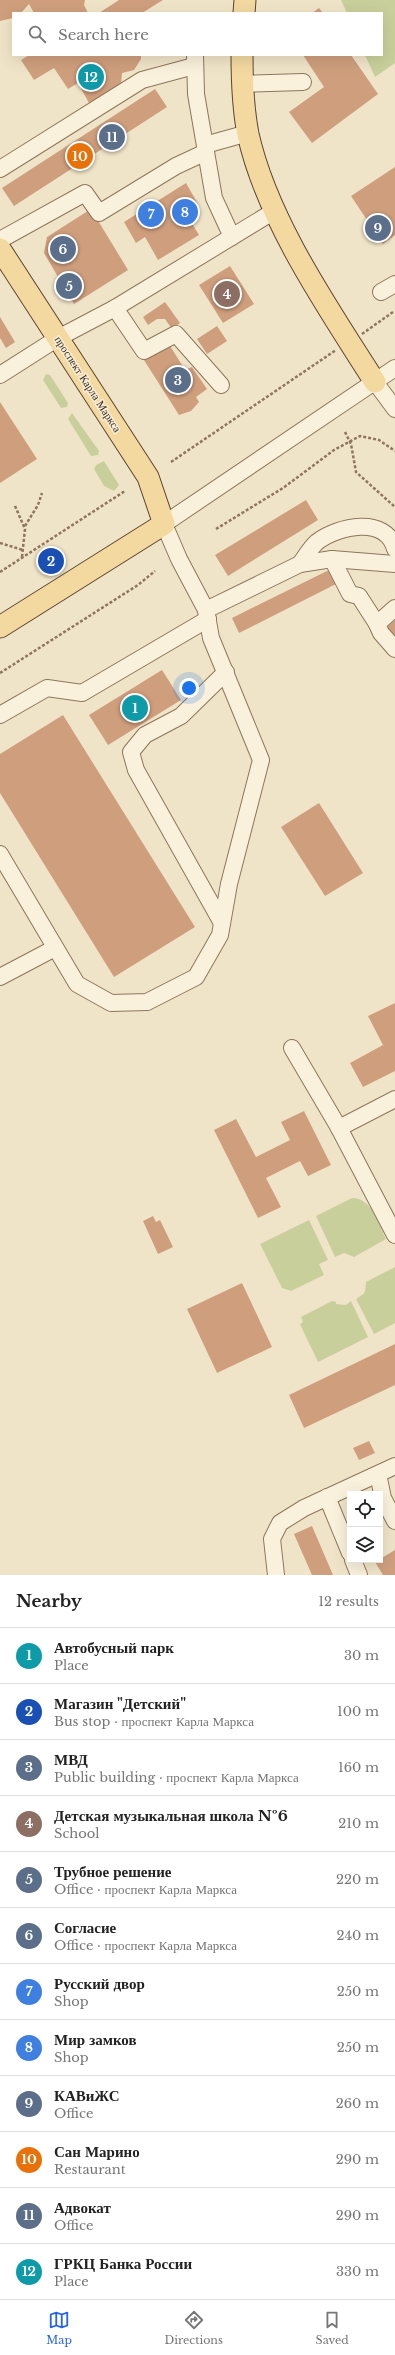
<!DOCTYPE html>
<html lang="en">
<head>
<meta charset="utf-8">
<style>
	body { margin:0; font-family:"Libre Baskerville",serif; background:#f6f6f6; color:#222 }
	.controls { position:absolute; right:12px; bottom:12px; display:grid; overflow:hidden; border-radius:0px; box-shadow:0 4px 16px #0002 }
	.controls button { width:36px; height:36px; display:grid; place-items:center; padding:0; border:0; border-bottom:1px solid #e0e0e0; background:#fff; color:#222; font:20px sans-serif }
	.you { position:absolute; left:189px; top:688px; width:14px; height:14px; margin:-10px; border:3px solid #fff; border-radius:50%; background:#1a73e8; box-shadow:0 0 0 6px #1a73e833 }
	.badge { display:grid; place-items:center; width:26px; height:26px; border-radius:50%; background:#2563eb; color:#fff; font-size:13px; font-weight:700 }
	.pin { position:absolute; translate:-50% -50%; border:2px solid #fff; box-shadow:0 1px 4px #0006 }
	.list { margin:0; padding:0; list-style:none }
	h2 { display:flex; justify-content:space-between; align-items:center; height:52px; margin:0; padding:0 16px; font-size:17px }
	h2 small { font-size:13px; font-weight:400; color:#767676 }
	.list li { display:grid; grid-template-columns:26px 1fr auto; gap:12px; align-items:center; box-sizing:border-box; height:56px; padding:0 16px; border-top:1px solid #e0e0e0 }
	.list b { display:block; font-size:15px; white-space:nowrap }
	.list p { margin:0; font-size:13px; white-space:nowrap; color:#767676 }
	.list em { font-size:13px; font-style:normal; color:#767676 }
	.icon { flex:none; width:22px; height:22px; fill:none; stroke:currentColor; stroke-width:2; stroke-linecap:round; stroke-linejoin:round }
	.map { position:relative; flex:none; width:395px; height:1575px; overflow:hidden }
	.search { position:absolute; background:#fff; box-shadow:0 4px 16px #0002; left:12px; right:12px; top:12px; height:44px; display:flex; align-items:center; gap:10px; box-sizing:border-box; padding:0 14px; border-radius:0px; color:#767676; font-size:15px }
	.sheet { height:724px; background:#fff }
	nav { display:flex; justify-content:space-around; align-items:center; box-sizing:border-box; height:56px; border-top:1px solid #e0e0e0; background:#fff; font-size:11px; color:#767676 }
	nav a { display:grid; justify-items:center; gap:2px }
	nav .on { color:#2563eb }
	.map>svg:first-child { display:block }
	.green { fill:#c9cf9b }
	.building { fill:#cf9f7d }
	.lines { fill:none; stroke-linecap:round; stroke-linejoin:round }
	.minor-casing { stroke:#8d765c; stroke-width:18 }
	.major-casing { stroke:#5b4430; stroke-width:23 }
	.path { stroke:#8d765c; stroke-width:2.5; stroke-dasharray:3 2; stroke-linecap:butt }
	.minor { stroke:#faf1dc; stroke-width:16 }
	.major { stroke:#f3d9a0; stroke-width:21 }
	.labels { text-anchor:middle; stroke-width:3; stroke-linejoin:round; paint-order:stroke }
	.street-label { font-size:11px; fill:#3d2e20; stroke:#f7eed8 }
</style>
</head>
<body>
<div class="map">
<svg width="395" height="1575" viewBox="0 0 395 1575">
	<rect width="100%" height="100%" fill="#f0e4c8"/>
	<g class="green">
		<path d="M341 0H395V63L375 77 365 55H382V13H347Z"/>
		<path d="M46 374 50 375 68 403 67 407 61 408 43 380Z"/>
		<path d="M72 413 99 451 98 455 91 456 68 419Z"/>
		<path d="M104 461 119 485 114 491 104 486 94 469 96 465Z"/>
		<path d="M352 1198C372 1198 378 1223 386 1239L354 1257 344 1253 335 1257 316 1216Z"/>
		<path d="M309 1220 328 1260 319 1264 324 1275 291 1291 282 1288 260 1244Z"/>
		<path d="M395 1267V1323L374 1334 356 1299C366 1292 365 1295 366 1282Z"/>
		<path d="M332 1301 336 1302V1304L346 1305 351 1301 368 1337 318 1362 300 1324 303 1322 301 1317Z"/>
	</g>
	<g class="building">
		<path d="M0 0H85L84 5 88 13H34L29 4 21 13H13V18L0 21Z"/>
		<path d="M119 0H163L142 13H99Z"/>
		<path d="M319 8 323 13H312Z"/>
		<path d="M29 55H141V59L134 70 122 73 121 84 89 103 78 83 68 89 54 68 34 80 21 60Z"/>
		<path d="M303 55H351L378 94 312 143 289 112 324 87Z"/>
		<path d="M155 89 167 107 14 206 2 188Z"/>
		<path d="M395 167V235L383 244 351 196Z"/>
		<path d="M186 183 198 204 185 212 199 235 158 260 145 237 136 243 124 222Z"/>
		<path d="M91 209 128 270 74 304 44 253 47 237Z"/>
		<path d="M230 266 254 304 223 323 199 285Z"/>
		<path d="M165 302 180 323 172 329 165 319H157L148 325 143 317Z"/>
		<path d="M0 317 15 342 6 348 0 338Z"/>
		<path d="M217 326 227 341 207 354 197 339Z"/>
		<path d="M167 341 185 370 192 367 207 389 196 397 199 402 191 411 179 415 142 357Z"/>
		<path d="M0 402 37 459 0 483Z"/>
		<path d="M306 500 318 520 228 576 215 555Z"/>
		<path d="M329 570 336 584 239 633 232 618Z"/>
		<path d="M395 620V638L386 628Z"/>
		<path d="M162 670 181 700 108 745 89 715Z"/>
		<path d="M63 715 195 927 114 977 0 793V754Z"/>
		<path d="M319 803 363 873 325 896 281 827Z"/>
		<path d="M395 1003V1071L363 1087 350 1063 383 1045 368 1016Z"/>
		<path d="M304 1111 331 1165 308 1176 300 1161 266 1178 281 1207 258 1218 214 1130 236 1119 256 1157 290 1140 281 1122Z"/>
		<path d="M153 1216 156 1222 160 1220 173 1247 158 1254 143 1221Z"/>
		<path d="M242 1283 272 1347 217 1373 187 1309Z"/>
		<path d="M395 1344V1385L304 1428 289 1395Z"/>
		<path d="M369 1441 375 1453 359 1460 353 1448Z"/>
		<path d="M312 1526 333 1575H312L294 1534Z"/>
		<path d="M395 1550V1575H383L375 1562Z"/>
	</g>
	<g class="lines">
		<defs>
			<g id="minor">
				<path d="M195 55 196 94 214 198 232 237"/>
				<path d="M242 84 303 82"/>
				<path d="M205 145 248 133"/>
				<path d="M0 169 142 80 194 66"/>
				<path d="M0 240 85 193 99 213 176 166 206 152"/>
				<path d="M381 292 395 284"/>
				<path d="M115 308 144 351 176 334 221 385"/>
				<path d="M395 368 164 524 179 559 206 610 300 564 332 559 395 564"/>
				<path d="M0 375 58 338 115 308 276 210"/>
				<path d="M375 382 395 409"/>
				<path d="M332 559 350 594 359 596 377 624"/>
				<path d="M300 564C305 557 311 547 317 542 338 526 386 515 395 549"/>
				<path d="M395 608 377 624 381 633 395 649"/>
				<path d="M0 715 47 688 82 693 208 619"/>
				<path d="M0 854 77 984 111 1003 147 1002 196 977 220 935 229 884 261 760 211 638 206 610"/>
				<path d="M222 923 136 770 131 752 145 735 181 716 226 672"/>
				<path d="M0 977 55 948"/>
				<path d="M292 1048 339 1128 395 1235"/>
				<path d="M339 1128 395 1099"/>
				<path d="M378 1474 383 1498 395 1521"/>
				<path d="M327 1497 350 1553"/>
				<path d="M353 1560 359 1575"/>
				<path d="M276 1575 272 1539 280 1523 304 1508 395 1466"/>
			</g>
			<g id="major">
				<path d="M244 13 245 0"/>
				<path d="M242 55C242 81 243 108 248 134 267 220 328 308 375 382"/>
				<path d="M0 249 148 477 164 524 0 627"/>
			</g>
		</defs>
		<use href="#minor" class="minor-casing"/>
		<use href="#major" class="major-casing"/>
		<g class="path">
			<path d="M362 334 393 312"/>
			<path d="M345 432 351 444 356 472 395 507"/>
			<path d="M171 462 336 350"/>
			<path d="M15 506 25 529 22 557"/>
			<path d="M25 526 38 505 42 493"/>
			<path d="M216 529 283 488 334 450 360 436 379 440 395 451"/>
			<path d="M0 543 23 550"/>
			<path d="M0 572 125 491"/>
			<path d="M0 673 138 585 155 571"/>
		</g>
		<use href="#minor" class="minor"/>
		<use href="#major" class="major"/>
	</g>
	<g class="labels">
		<g class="street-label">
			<text transform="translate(88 384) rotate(57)" y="4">проспект Карла Маркса</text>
		</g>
	</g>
</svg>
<div class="controls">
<button><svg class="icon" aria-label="locate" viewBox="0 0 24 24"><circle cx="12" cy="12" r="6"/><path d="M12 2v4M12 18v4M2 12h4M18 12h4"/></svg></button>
<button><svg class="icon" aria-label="layers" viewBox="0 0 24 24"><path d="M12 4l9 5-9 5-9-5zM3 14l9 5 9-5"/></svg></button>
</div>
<div class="you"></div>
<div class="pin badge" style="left:135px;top:708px;background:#0f9aa8">1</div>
<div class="pin badge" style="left:51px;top:561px;background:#1a4fb4">2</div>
<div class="pin badge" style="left:178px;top:380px;background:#5c6f8a">3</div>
<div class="pin badge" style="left:227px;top:294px;background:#8d6e63">4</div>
<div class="pin badge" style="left:69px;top:286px;background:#5c6f8a">5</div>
<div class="pin badge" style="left:63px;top:249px;background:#5c6f8a">6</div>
<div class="pin badge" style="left:151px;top:214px;background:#3f7fe0">7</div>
<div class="pin badge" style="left:185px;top:212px;background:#3f7fe0">8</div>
<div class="pin badge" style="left:378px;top:228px;background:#5c6f8a">9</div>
<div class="pin badge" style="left:80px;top:156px;background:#e8710a">10</div>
<div class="pin badge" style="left:112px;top:137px;background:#5c6f8a">11</div>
<div class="pin badge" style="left:91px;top:77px;background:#0f9aa8">12</div>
<div class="search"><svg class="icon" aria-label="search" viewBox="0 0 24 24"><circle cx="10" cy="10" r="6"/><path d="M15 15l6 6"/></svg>Search here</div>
</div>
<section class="sheet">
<h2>Nearby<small>12 results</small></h2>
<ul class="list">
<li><span class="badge" style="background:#0f9aa8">1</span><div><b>Автобусный парк</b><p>Place</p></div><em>30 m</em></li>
<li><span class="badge" style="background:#1a4fb4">2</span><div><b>Магазин &quot;Детский&quot;</b><p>Bus stop · проспект Карла Маркса</p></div><em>100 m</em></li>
<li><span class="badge" style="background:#5c6f8a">3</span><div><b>МВД</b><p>Public building · проспект Карла Маркса</p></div><em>160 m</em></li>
<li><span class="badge" style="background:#8d6e63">4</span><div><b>Детская музыкальная школа №6</b><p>School</p></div><em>210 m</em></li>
<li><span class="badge" style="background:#5c6f8a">5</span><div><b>Трубное решение</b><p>Office · проспект Карла Маркса</p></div><em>220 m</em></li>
<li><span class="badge" style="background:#5c6f8a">6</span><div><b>Согласие</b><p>Office · проспект Карла Маркса</p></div><em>240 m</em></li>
<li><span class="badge" style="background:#3f7fe0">7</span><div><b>Русский двор</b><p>Shop</p></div><em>250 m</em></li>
<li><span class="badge" style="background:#3f7fe0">8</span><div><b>Мир замков</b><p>Shop</p></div><em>250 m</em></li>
<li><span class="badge" style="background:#5c6f8a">9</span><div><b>КАВиЖС</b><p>Office</p></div><em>260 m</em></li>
<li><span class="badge" style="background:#e8710a">10</span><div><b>Сан Марино</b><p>Restaurant</p></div><em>290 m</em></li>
<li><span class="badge" style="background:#5c6f8a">11</span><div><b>Адвокат</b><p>Office</p></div><em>290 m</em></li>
<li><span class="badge" style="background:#0f9aa8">12</span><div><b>ГРКЦ Банка России</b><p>Place</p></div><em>330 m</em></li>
</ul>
</section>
<nav>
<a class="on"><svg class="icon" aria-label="map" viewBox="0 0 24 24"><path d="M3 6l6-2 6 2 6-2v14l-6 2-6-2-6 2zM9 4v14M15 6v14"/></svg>Map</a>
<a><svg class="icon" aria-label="directions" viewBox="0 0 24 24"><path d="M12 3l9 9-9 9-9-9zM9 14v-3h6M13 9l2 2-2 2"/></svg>Directions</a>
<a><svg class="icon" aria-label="saved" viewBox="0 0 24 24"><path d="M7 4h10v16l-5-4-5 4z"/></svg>Saved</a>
</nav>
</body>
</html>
